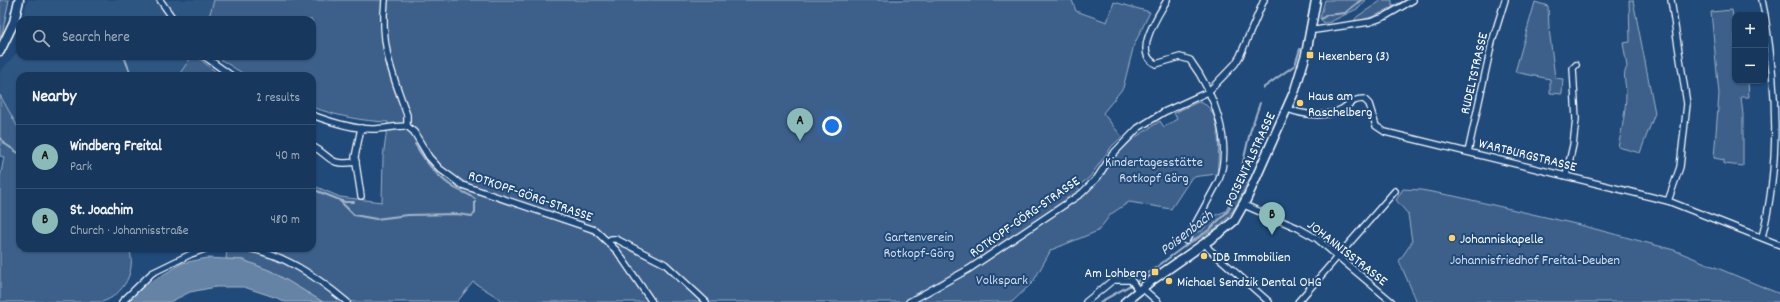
<!DOCTYPE html>
<html lang="en">
<head>
<meta charset="utf-8">
<style>
	body { margin:0; font-family:Dekko,sans-serif; background:#203f62; color:#f1f3f6 }
	.controls { position:absolute; right:12px; top:12px; display:grid; overflow:hidden; border-radius:8px; box-shadow:0 1px 3px #0004 }
	.controls button { width:36px; height:36px; display:grid; place-items:center; padding:0; border:0; border-bottom:1px solid #365272; background:#17385c; color:#f1f3f6; font:20px sans-serif }
	.you { position:absolute; left:832px; top:126px; width:14px; height:14px; margin:-10px; border:3px solid #fff; border-radius:50%; background:#1a73e8; box-shadow:0 0 0 6px #1a73e833 }
	.badge { display:grid; place-items:center; width:26px; height:26px; border-radius:50%; background:#8bbbb9; color:#111; font-size:13px; font-weight:700 }
	.pin { position:absolute; translate:-50% -33px; filter:drop-shadow(0 1px 2px #0008) }
	.pin::after { content:''; position:absolute; top:21px; width:14px; height:12px; background:inherit; clip-path:polygon(0 0,100% 0,50% 100%) }
	.list { margin:0; padding:0; list-style:none }
	h2 { display:flex; justify-content:space-between; align-items:center; height:52px; margin:0; padding:0 16px; font-size:17px }
	h2 small { font-size:13px; font-weight:400; color:#9eacbb }
	.list li { display:grid; grid-template-columns:26px 1fr auto; gap:12px; align-items:center; box-sizing:border-box; height:64px; padding:0 16px; border-top:1px solid #365272 }
	.list b { display:block; font-size:15px; white-space:nowrap }
	.list p { margin:0; font-size:13px; white-space:nowrap; color:#9eacbb }
	.list em { font-size:13px; font-style:normal; color:#9eacbb }
	.icon { flex:none; width:22px; height:22px; fill:none; stroke:currentColor; stroke-width:2; stroke-linecap:round; stroke-linejoin:round }
	.map { position:relative; flex:none; width:1780px; height:302px; overflow:hidden }
	.search { position:absolute; background:#17385c; box-shadow:0 1px 3px #0004; left:16px; top:16px; width:300px; height:44px; display:flex; align-items:center; gap:10px; box-sizing:border-box; padding:0 14px; border-radius:12px; color:#9eacbb; font-size:15px }
	.panel { position:absolute; background:#17385c; box-shadow:0 1px 3px #0004; left:16px; top:72px; width:300px; height:180px; border-radius:12px }
	.map>svg:first-child { display:block }
	.built { fill:#2e5683 }
	.green { fill:#3c618b; stroke:#9eb0c5 }
	.water { fill:#6583a4; stroke:#a3b5c8 }
	.lines { fill:none; stroke-linecap:round; stroke-linejoin:round }
	.stream { stroke:#a3b5c8; stroke-width:2 }
	.minor-casing { stroke:#fff; stroke-width:8 }
	.secondary-casing { stroke:#fff; stroke-width:11 }
	.minor { stroke:#1f4a7a; stroke-width:5.5 }
	.secondary { stroke:#1f4a7a; stroke-width:8 }
	.poi-dot { fill:#ffd166; stroke:#1f4a7a; stroke-width:1.5 }
	.labels { text-anchor:middle; stroke-width:4; stroke-linejoin:round; paint-order:stroke }
	.poi-label { font-size:14px; fill:#fff; stroke:#1f4a7a; text-anchor:start }
	.street-label { font-size:14px; fill:#fff; stroke:#1f4a7a }
	.park-label { font-size:14px; fill:#d8dfe8; stroke:#1f4a7a }
	.water-label { font-size:15px; font-style:italic; fill:#d8e0e8; stroke:#1f4a7a }
</style>
</head>
<body>
<div class="map">
<svg width="1780" height="302" viewBox="0 0 1780 302">
	<rect width="100%" height="100%" fill="#1f4a7a"/>
	<filter id="ink" filterUnits="userSpaceOnUse"><feTurbulence type="fractalNoise" baseFrequency=".025" numOctaves="2"/><feDisplacementMap in="SourceGraphic" scale="8" xChannelSelector="R" yChannelSelector="G"/><feConvolveMatrix kernelMatrix="1 2 1 2 8 2 1 2 1" color-interpolation-filters="sRGB"/></filter>
	<g filter="url(#ink)">
		<g class="built">
			<path d="M28 0H214L208 20H22Z"/>
			<path d="M20 49V56H192L178 76H20V131L0 95V72Z"/>
		</g>
		<g class="green">
			<path d="M0 0H9L2 34 0 37Z"/>
			<path d="M214 0H1072L1076 11 1107 22 1114 2 1150 12 1134 45 1123 88 1103 113 1122 137 1112 146 1089 178 1077 187 1085 194 1103 175 1114 158 1133 139 1160 121 1164 127 1177 119 1174 113 1198 102C1223 105 1219 155 1217 174L1192 177 1171 209 1129 202 1111 214 1098 231 1051 250 1033 282 1012 302H505L473 282 457 302H323L271 271 243 260 226 259 227 248H312V185L340 197 382 202 383 157 388 122C361 121 337 116 312 107V76H247L215 56H312V20H208Z"/>
			<path d="M1325 0H1366L1359 8 1328 23H1324L1320 18Z"/>
			<path d="M1382 0H1392V6L1406 0 1375 16 1355 22V19L1358 16Z"/>
			<path d="M1629 0H1633L1655 113 1640 153 1618 147C1622 129 1626 110 1626 92 1626 84 1622 74 1627 67L1623 43 1630 42Z"/>
			<path d="M1535 2 1548 6 1549 28 1555 78 1563 79 1562 94 1550 93V79L1515 72Z"/>
			<path d="M1732 10 1735 30V81H1748L1749 97H1741L1743 115V166L1724 164V160L1714 158 1719 94 1711 12Z"/>
			<path d="M192 56H196L221 76H178Z"/>
			<path d="M0 95 20 131V248H129C137 270 124 295 102 302H0V178L4 157 0 156Z"/>
			<path d="M1242 182 1247 184C1230 221 1224 224 1189 244L1188 241 1196 232 1202 231 1213 216 1226 211 1237 183Z"/>
			<path d="M1403 189 1421 190 1454 196 1580 225 1674 250 1780 294V302H1417L1399 261 1412 242 1408 214 1396 200Z"/>
		</g>
		<path class="water" d="M207 258 243 260 271 271 323 302H285L277 298 244 287H216L190 292 170 302H124L135 291 183 263Z"/>
		<g class="lines">
			<g class="stream">
				<path d="M1321 19 1327 15 1345 13 1361 0"/>
				<path d="M125 59 130 72 129 76"/>
				<path d="M1263 88 1295 65 1300 49"/>
				<path d="M0 137 5 144 20 154"/>
				<path d="M415 144C425 161 436 176 453 187 459 191 470 194 475 199"/>
				<path d="M312 189 345 202H354"/>
				<path d="M339 200 354 215 376 219 408 215 457 214 472 216 475 213V202"/>
				<path d="M1100 302 1138 281 1186 245 1209 230 1228 211 1238 184 1250 132 1260 103"/>
			</g>
			<defs>
				<g id="minor">
					<path d="M160 0 174 20"/>
					<path d="M385 0C380 46 392 73 407 115V126"/>
					<path d="M1167 0C1158 16 1132 53 1156 64L1180 57 1190 60C1213 91 1234 143 1218 182L1186 241"/>
					<path d="M1762 0 1765 15"/>
					<path d="M1311 29 1315 30 1370 22 1384 17 1413 0"/>
					<path d="M204 56 232 76"/>
					<path d="M1288 109C1303 115 1326 118 1342 109 1350 104 1353 99 1364 99L1369 104 1376 126 1385 132 1668 201 1780 245"/>
					<path d="M312 115C331 122 352 129 372 129 384 129 395 126 407 126"/>
					<path d="M407 126 414 132 429 157 440 169 462 185 595 230 617 251 652 302"/>
					<path d="M312 146C333 157 327 166 356 162"/>
					<path d="M1468 152 1492 42 1505 0"/>
					<path d="M1566 176 1573 145 1576 119 1573 68 1576 65"/>
					<path d="M361 196 355 157 361 128"/>
					<path d="M1668 201 1680 167 1687 104 1671 0"/>
					<path d="M1244 205 1298 228 1316 238 1392 302"/>
					<path d="M1762 237C1780 167 1777 88 1765 16"/>
					<path d="M608 241 611 239H616L665 264 706 302"/>
					<path d="M1205 243 1209 249 1269 302"/>
					<path d="M244 248C282 252 318 278 347 302"/>
					<path d="M1142 288 1158 302"/>
					<path d="M122 302 152 273 191 254 208 248"/>
					<path d="M909 302 969 269 1082 193 1097 178 1112 155 1138 128 1164 112 1208 92 1235 64 1240 56 1264 0"/>
					<path d="M1086 302 1113 280H1131L1138 290"/>
					<path d="M1298 302 1395 191"/>
				</g>
				<g id="secondary">
					<path d="M0 51 14 22 19 0"/>
					<path d="M1125 302 1151 281 1222 231 1234 221 1247 198 1295 90 1306 54 1316 0"/>
				</g>
			</defs>
			<use href="#minor" class="minor-casing"/>
			<use href="#secondary" class="secondary-casing"/>
			<use href="#minor" class="minor"/>
			<use href="#secondary" class="secondary"/>
		</g>
	</g>
	<g class="poi-dot">
		<rect x="1306" y="51" width="8" height="8" rx="2"/>
		<circle cx="1300" cy="103" r="4"/>
		<circle cx="1452" cy="238" r="4"/>
		<circle cx="1204" cy="256" r="4"/>
		<rect x="1151" y="268" width="8" height="8" rx="2"/>
		<circle cx="1169" cy="281" r="4"/>
	</g>
	<g class="labels">
		<g class="poi-label">
			<text x="1318" y="60">Hexenberg (3)</text>
			<text x="1308" y="100">Haus am<tspan x="1308" dy="16">Raschelberg</tspan></text>
			<text x="1460" y="243">Johanniskapelle</text>
			<text x="1212" y="261">IDB Immobilien</text>
			<text x="1147" y="277" text-anchor="end">Am Lohberg</text>
			<text x="1177" y="286">Michael Sendzik Dental OHG</text>
		</g>
		<g class="street-label">
			<text transform="translate(1473 73) rotate(-77)" y="5">RUDELTSTRASSE</text>
			<text transform="translate(1528 154) rotate(14)" y="5">WARTBURGSTRASSE</text>
			<text transform="translate(1249 159) rotate(-65)" y="5">POISENTALSTRASSE</text>
			<text transform="translate(531 195) rotate(19)" y="5">ROTKOPF-GÖRG-STRASSE</text>
			<text transform="translate(1024 216) rotate(-35)" y="5">ROTKOPF-GÖRG-STRASSE</text>
			<text transform="translate(1348 252) rotate(38)" y="5">JOHANNISSTRASSE</text>
		</g>
		<g class="park-label">
			<text x="1154" y="166">Kindertagesstätte<tspan x="1154" dy="16">Rotkopf Görg</tspan></text>
			<text x="919" y="241">Gartenverein<tspan x="919" dy="16">Rotkopf-Görg</tspan></text>
			<text x="1535" y="264">Johannisfriedhof Freital-Deuben</text>
			<text x="1002" y="284">Volkspark</text>
		</g>
		<g class="water-label">
			<text transform="translate(1186 232) rotate(-38)" y="5">Poisenbach</text>
		</g>
	</g>
</svg>
<div class="controls">
<button>+</button>
<button>−</button>
</div>
<div class="you"></div>
<div class="pin badge" style="left:800px;top:141px">A</div>
<div class="pin badge" style="left:1272px;top:235px">B</div>
<div class="search"><svg class="icon" aria-label="search" viewBox="0 0 24 24"><circle cx="10" cy="10" r="6"/><path d="M15 15l6 6"/></svg>Search here</div>
<section class="panel">
<h2>Nearby<small>2 results</small></h2>
<ul class="list">
<li><span class="badge">A</span><div><b>Windberg Freital</b><p>Park</p></div><em>40 m</em></li>
<li><span class="badge">B</span><div><b>St. Joachim</b><p>Church · Johannisstraße</p></div><em>480 m</em></li>
</ul>
</section>
</div>
</body>
</html>
